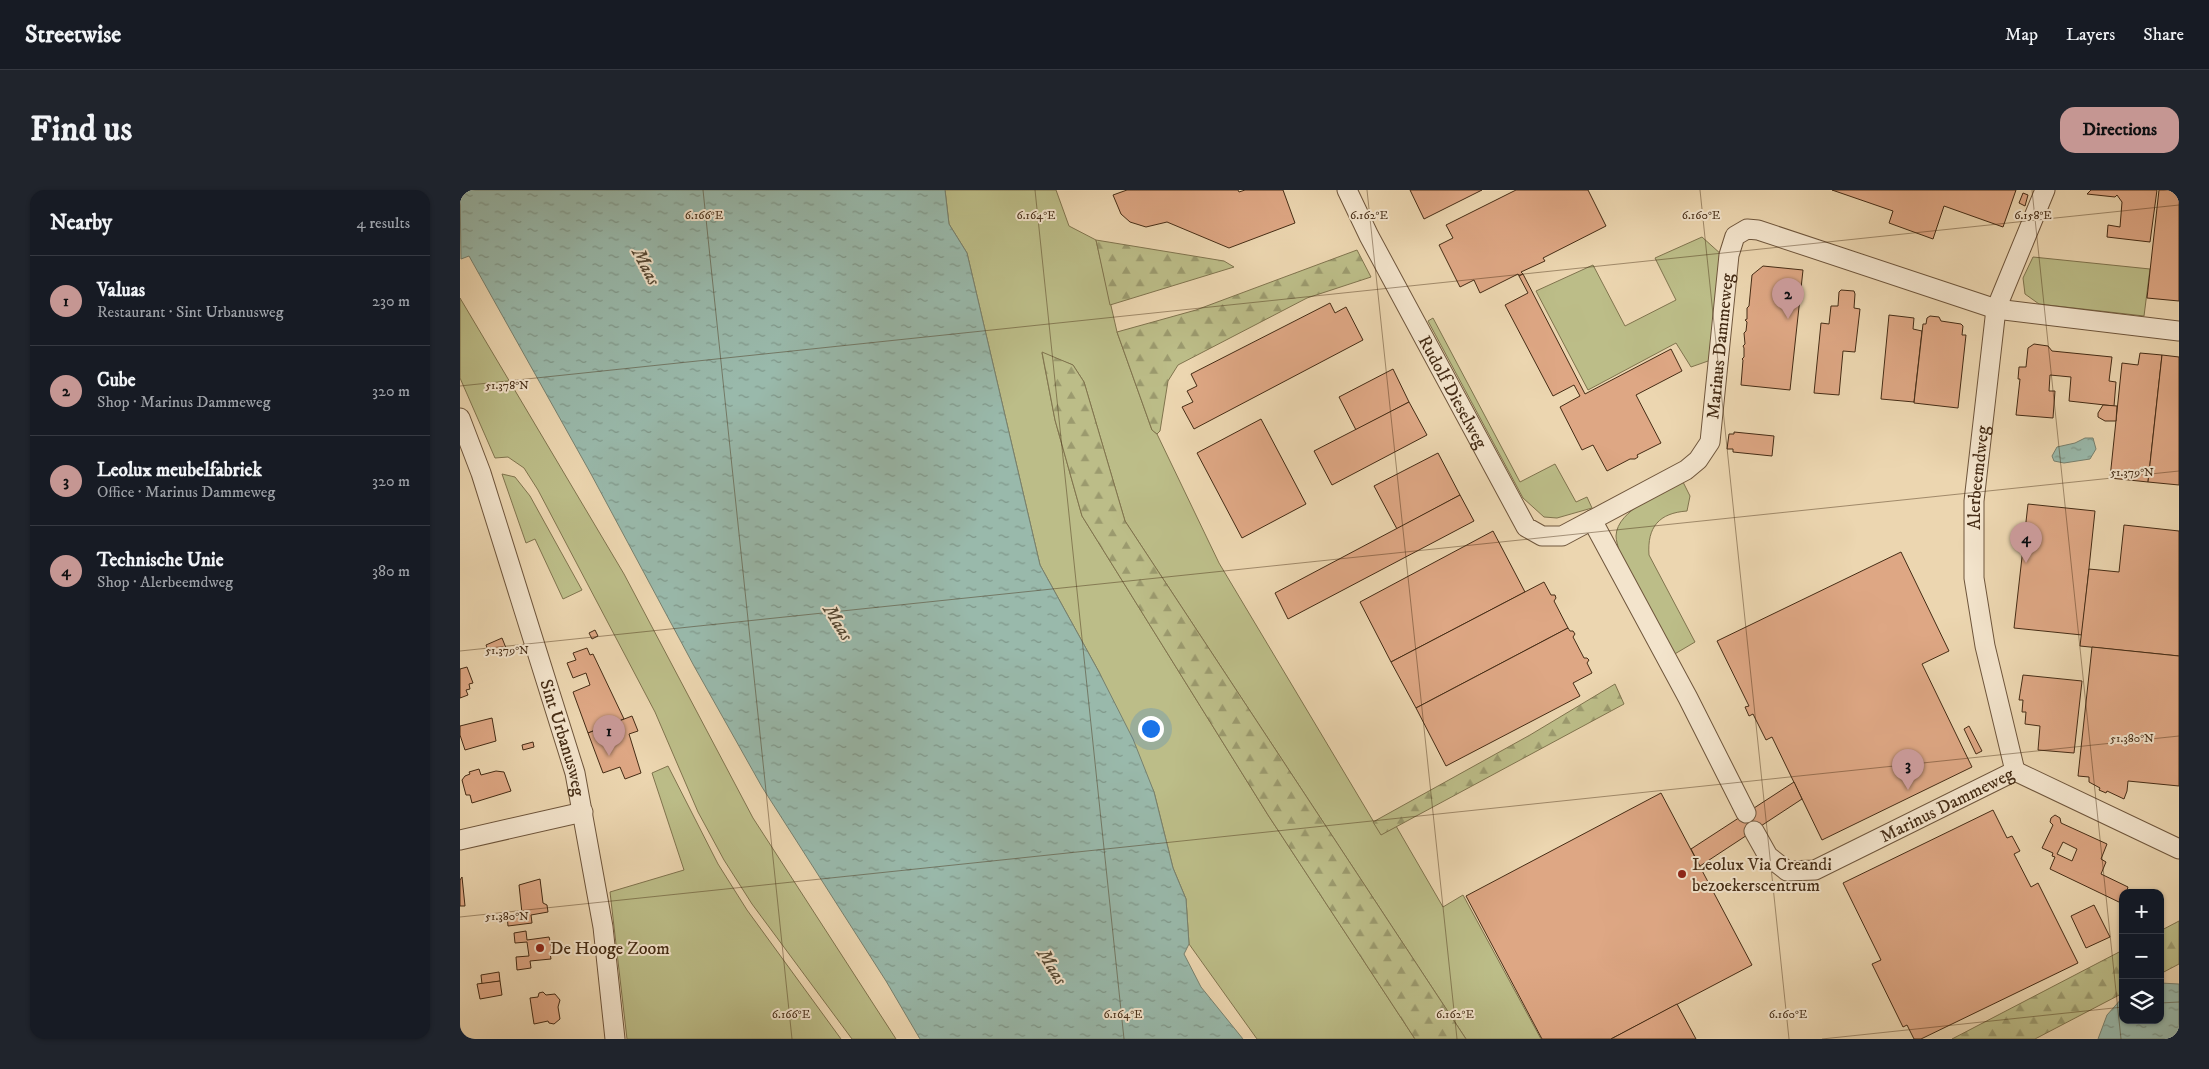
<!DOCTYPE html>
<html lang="en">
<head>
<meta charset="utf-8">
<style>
	body { margin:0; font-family:"IM FELL DW Pica",serif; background:#20242c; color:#f1f3f6 }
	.controls { position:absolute; right:15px; bottom:15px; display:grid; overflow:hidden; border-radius:10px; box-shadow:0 1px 4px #0004 }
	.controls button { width:45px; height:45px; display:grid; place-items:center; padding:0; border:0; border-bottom:1px solid #363941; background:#171b24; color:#f1f3f6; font:25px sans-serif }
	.you { position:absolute; left:690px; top:538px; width:18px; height:18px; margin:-12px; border:4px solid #fff; border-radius:50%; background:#1a73e8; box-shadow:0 0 0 8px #1a73e833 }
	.badge { display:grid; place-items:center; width:32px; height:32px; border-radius:50%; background:#c59692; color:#111; font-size:16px; font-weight:700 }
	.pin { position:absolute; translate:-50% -41px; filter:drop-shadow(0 1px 2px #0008) }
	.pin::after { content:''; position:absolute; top:26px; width:18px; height:15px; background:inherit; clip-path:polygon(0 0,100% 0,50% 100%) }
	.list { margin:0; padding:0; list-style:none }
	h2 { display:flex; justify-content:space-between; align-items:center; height:65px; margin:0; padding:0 20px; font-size:21px }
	h2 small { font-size:16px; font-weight:400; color:#9ea1a6 }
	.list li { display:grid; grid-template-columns:32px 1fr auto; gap:15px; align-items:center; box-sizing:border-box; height:90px; padding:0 20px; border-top:1px solid #363941 }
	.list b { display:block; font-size:19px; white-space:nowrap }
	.list p { margin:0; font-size:16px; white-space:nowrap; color:#9ea1a6 }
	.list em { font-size:16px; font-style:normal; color:#9ea1a6 }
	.icon { flex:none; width:28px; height:28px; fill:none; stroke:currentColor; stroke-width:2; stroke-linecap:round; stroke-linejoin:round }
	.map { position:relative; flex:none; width:1719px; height:849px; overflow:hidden; border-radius:15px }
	header { display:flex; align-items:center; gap:30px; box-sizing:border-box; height:70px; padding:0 25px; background:#171b24; border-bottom:1px solid #363941 }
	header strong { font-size:24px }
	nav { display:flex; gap:28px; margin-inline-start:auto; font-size:18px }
	.intro { display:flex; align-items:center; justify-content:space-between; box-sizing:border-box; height:120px; padding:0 30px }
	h1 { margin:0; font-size:35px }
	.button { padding:12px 22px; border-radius:15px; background:#c59692; color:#111; font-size:18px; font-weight:700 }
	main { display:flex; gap:30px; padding:0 30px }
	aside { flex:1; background:#171b24; border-radius:15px; box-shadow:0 1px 4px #0004 }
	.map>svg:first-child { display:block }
	.grass { fill:#bcbd88; stroke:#80744e }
	.forest { fill:url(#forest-firs); stroke:#80744e }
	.water { fill:url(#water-ripples); stroke:#77816f }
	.building { fill:#dea784; stroke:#452c15; fill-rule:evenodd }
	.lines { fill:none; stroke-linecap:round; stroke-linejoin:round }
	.minor-casing { stroke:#6f563c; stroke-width:21 }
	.minor { stroke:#f3e4cc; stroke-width:19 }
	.ticks { fill:none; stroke:#452c15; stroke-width:1; stroke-opacity:0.45 }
	.poi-dot { fill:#8f2418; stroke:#f3e4cc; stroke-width:2 }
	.labels { text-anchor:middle; stroke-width:4; stroke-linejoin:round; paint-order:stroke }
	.street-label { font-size:18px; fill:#452c15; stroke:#f3e4cc }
	.poi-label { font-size:18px; fill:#452c15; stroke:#f3e4cc; text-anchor:start }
	.water-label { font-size:19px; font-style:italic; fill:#564833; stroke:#f3e4cc }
	.ticks-label { font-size:12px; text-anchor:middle; fill:#452c15; stroke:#f3e4cc; stroke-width:4; stroke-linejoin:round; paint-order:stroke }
</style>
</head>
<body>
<header>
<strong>Streetwise</strong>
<nav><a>Map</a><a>Layers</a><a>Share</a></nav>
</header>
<div class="intro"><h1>Find us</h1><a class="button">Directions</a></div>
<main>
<aside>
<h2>Nearby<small>4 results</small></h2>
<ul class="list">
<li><span class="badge">1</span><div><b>Valuas</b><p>Restaurant · Sint Urbanusweg</p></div><em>230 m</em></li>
<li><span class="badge">2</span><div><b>Cube</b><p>Shop · Marinus Dammeweg</p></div><em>320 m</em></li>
<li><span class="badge">3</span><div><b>Leolux meubelfabriek</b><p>Office · Marinus Dammeweg</p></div><em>320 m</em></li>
<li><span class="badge">4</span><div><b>Technische Unie</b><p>Shop · Alerbeemdweg</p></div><em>380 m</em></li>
</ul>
</aside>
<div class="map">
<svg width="1719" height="849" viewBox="0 0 1719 849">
	<defs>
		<pattern id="forest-firs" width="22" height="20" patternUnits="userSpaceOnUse" patternTransform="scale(1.25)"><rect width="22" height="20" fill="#bcbd88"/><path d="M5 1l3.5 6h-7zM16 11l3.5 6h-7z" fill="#9b9a6e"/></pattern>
		<pattern id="water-ripples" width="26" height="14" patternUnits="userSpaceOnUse" patternTransform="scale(1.25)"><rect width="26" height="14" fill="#99b9ab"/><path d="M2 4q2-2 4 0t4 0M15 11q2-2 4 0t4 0" fill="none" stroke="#7f978a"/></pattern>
	</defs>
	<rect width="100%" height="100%" fill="#ecd6b0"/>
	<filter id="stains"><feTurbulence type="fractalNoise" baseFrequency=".004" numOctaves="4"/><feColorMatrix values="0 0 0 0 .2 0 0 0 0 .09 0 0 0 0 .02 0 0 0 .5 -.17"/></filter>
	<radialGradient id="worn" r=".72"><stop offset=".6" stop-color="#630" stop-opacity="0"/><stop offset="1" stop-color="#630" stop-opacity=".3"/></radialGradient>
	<g class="grass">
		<path d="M485 0H596L609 36 636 50 657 142 692 240 697 244 759 373 921 644 936 636 983 717 1003 705 1081 849H1006L665 331 624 192 613 175 582 163 595 230 622 326 808 625 955 849H797L729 754 726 709 713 678 694 602 639 482 580 375 507 63 489 34Z"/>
		<path d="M1242 47 1262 65 1251 170 1231 177 1216 153 1128 200 1076 101 1133 75 1165 136 1216 110 1195 68Z"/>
		<path d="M1573 67 1690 79 1684 126 1579 114 1565 104 1563 88Z"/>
		<path d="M0 108 164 384 293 628 436 849H392L292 714 264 670 238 622 195 522 78 300 64 278 48 267 35 268 0 188Z"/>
		<path d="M973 128 1060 292 1095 274 1116 312 1127 307 1132 318 1097 328 1084 327 1063 308 968 131Z"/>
		<path d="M42 284 55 287 70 306 122 400 103 409 75 349 66 353Z"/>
		<path d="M1223 292 1230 306 1227 321C1199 323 1187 337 1189 365L1235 452 1213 465 1159 361C1158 356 1156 350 1156 346 1157 319 1203 303 1223 292Z"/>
		<path d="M208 576 258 674 287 720 381 849H167L150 702 224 680 192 583Z"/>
	</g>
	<g class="forest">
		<path d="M636 50 764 71 774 77 650 115Z"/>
		<path d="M897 60 911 87 847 108 718 175 708 191 700 241 697 244 692 240 657 142 736 120Z"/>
		<path d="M582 162 613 175 624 192 665 331 1006 849H955L808 625 622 326 595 230Z"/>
		<path d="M1155 494 1164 514 921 645 913 632 1070 545Z"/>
		<path d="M1719 731V774L1700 784V741Z"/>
		<path d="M1663 760V803L1575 849H1492Z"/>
	</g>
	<g class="water">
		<path d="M0 0H485L489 34 507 63 580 375 639 482 673 549 694 602 713 678 726 709 729 754 724 764 741 797 783 849H460L426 791 302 597 234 476 131 284 9 66 1 69Z"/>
		<path d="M1625 248H1633L1636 259 1630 269 1604 273 1594 271 1592 266 1597 257 1615 253Z"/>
		<path d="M1700 793 1719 794V849H1638L1647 825 1663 807V830H1700Z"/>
	</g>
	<g class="building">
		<path d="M667 0H778L779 2 785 0H823L835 33 769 58 707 32 686 37 670 32 661 24 653 5Z"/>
		<path d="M950 0H1022L964 29Z"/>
		<path d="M1056 0H1128L1146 36 1083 68 1085 71 1061 82 1063 84 1059 86 1058 84 1020 103 1014 90 1000 97 979 55 993 48 986 35Z"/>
		<path d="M1372 0H1556L1543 37 1484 16 1473 49 1429 33 1433 21Z"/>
		<path d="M1631 0H1697L1690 52 1647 47 1648 35 1660 37 1662 12 1657 5 1655 7 1627 4Z"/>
		<path d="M1699 0H1719V111L1687 108Z"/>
		<path d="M1563 3 1568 5 1565 16 1559 13Z"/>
		<path d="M1303 76 1343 80 1330 200 1281 195 1283 170 1282 169 1284 167V158L1283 156 1285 154 1284 143 1286 141 1287 132 1285 130 1287 129V118L1289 116 1292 85Z"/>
		<path d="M1063 84 1125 204 1211 159 1222 181 1176 205 1201 253 1177 265 1178 267 1175 269H1170L1147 281 1133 255 1122 260 1100 217 1120 206 1114 195 1093 206 1045 115 1068 103 1059 86Z"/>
		<path d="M1381 100 1394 101 1395 104 1394 118 1400 119 1395 162 1383 161 1379 205 1354 203 1361 133 1369 134 1371 116H1378L1379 102Z"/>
		<path d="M870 113 875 123 886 117 903 150 734 239 722 217 733 212 727 201 737 196 731 184Z"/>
		<path d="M1429 125 1454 128 1453 139 1462 141 1454 212 1421 209Z"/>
		<path d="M1470 126 1479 127 1481 131 1501 134 1503 136 1502 145H1506L1498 218 1454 213 1463 134H1466L1467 128Z"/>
		<path d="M1574 154 1588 156 1592 161 1652 167 1649 191 1656 192 1654 216 1609 211 1611 187 1590 185 1589 201H1595L1593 228 1556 225 1560 189H1558L1559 177H1566L1568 158Z"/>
		<path d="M1680 163 1702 165 1688 292 1650 288 1662 173 1678 175Z"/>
		<path d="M1702 165 1719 167V295L1688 292Z"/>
		<path d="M933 179 949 212 896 240 879 207Z"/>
		<path d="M949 212 967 245 872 295 854 261Z"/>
		<path d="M1643 215 1657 216 1656 231H1645L1638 227V223Z"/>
		<path d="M801 229 846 314 782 348 737 263Z"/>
		<path d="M1274 242 1314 246 1312 266 1273 262V259H1267L1269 244H1274Z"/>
		<path d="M978 263 1000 305 937 339 914 296Z"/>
		<path d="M1000 305 1014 331 828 429 815 403Z"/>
		<path d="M1568 314 1635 321 1622 445 1554 438Z"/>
		<path d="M1664 335 1719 341V466L1620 456 1629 379 1659 382Z"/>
		<path d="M1033 341 1065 402 931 472 900 412Z"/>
		<path d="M1441 362 1489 461 1462 474 1512 577 1362 650 1312 547 1306 550 1293 524 1289 526 1285 517 1289 516 1257 451Z"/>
		<path d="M1084 392 1091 405H1095L1096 408 1094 411 1108 438 956 518 931 472Z"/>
		<path d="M1108 438 1110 441H1113L1115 444 1113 447 1124 468H1127L1129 470 1127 473 1132 483 1113 493 1120 506 986 576 956 518Z"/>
		<path d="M135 440 138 446 132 449 129 443Z"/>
		<path d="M42 448 46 458 30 465 26 455Z"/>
		<path d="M1632 457 1719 466V596L1668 591 1667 601 1664 609 1647 601 1646 603 1639 600 1640 598 1629 592V587L1618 586Z"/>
		<path d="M127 458 130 465 133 464 164 529 128 543 113 502 130 495 126 483 113 488 107 473 116 470 113 463Z"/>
		<path d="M7 477 13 493 9 494 10 499 6 500 8 505 0 508V479Z"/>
		<path d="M1563 485 1622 491 1614 563 1578 560 1580 536 1565 534 1566 522H1562L1563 510H1559Z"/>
		<path d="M172 526 178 541 169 544 181 583 165 589 160 577 143 583 128 543Z"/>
		<path d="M32 528 36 551 5 560 0 545V536Z"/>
		<path d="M1509 536 1522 561 1516 564 1504 539Z"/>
		<path d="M73 552 74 557 63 560 62 555Z"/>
		<path d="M19 579 21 585 36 581 44 582 51 601 12 613 10 605H6L2 590 5 586 10 584 9 582Z"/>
		<path d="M1334 592 1342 609 1240 676 1231 659Z"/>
		<path d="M1201 603 1292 775 1151 849H1082L1006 706Z"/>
		<path d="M1533 620 1547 648 1552 646 1560 661 1554 664 1571 697 1578 693 1618 773 1461 849H1454L1447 835 1443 837 1412 774 1421 770 1383 693Z"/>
		<path d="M1595 625 1600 628 1601 633 1647 654 1641 669 1646 672 1641 684 1668 697 1666 703H1663L1661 713 1590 679 1595 667 1592 666 1593 663 1582 658 1593 635 1590 632 1591 628ZM1603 652 1617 659 1612 671 1597 664Z"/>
		<path d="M2 687 5 716H0V690Z"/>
		<path d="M80 689 83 713 87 715 88 722 71 725 72 733 48 736 47 725 62 723 59 695Z"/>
		<path d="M1634 715 1650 747 1626 758 1611 726Z"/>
		<path d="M66 741 67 750 89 747 93 763H90L91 769 70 771 71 778 57 780 56 767 69 766 67 752 55 753 54 743Z"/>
		<path d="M39 782 40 791 22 794 21 785Z"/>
		<path d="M40 791 42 805 20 809 17 794Z"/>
		<path d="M83 802 86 805 95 804 100 810 98 817 100 829 94 834 89 833 88 831 74 834 70 808 78 807 79 803Z"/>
		<path d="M1217 814 1236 849H1151Z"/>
	</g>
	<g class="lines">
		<defs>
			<g id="minor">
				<path id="s1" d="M887 0 909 46 1066 337 1082 346H1102L1226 280 1238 270 1250 252 1269 65 1275 46 1287 39 1298 40 1536 119 1719 141"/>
				<path id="s2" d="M0 228 21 283 115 583 143 737 155 849"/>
				<path d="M1132 330 1228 508 1286 623"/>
				<path id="s3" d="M1555 581 1525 456 1514 388V311L1536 119 1585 0"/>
				<path d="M1555 581 1719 659"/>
				<path id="s4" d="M1294 641 1308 666 1327 681 1355 680 1555 581"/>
				<path d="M0 650 123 622"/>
			</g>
		</defs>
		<use href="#minor" class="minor-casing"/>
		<use href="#minor" class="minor"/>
	</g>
	<path class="ticks" d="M243 0 332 849M575 0 664 849M907 0 997 849M1240 0 1329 849M1572 0 1661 849M0 196 1719 15M0 461 1719 281M0 727 1719 546M1700 813 1719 812M1362 849 1663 817"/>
	<g class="poi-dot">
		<circle cx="1222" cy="684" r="5"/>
		<circle cx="80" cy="758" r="5"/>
	</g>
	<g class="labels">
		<g class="street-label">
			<text dy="6" stroke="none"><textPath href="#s1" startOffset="694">Marinus Dammeweg</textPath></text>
			<text dy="6" stroke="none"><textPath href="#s1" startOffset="228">Rudolf Dieselweg</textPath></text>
			<text dy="6" stroke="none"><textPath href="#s3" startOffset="298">Alerbeemdweg</textPath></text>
			<text dy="6" stroke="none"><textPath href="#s2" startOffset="336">Sint Urbanusweg</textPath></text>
			<text dy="6" stroke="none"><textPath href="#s4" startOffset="228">Marinus Dammeweg</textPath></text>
		</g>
		<g class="poi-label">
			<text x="1232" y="680">Leolux Via Creandi<tspan x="1232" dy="21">bezoekerscentrum</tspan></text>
			<text x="90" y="764">De Hooge Zoom</text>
		</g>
		<g class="water-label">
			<text transform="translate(187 76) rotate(62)" y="7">Maas</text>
			<text transform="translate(379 432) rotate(58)" y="7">Maas</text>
			<text transform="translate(593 776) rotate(58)" y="7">Maas</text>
		</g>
	</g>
	<g class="ticks-label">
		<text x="244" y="29">6.166°E</text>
		<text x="576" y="29">6.164°E</text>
		<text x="909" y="29">6.162°E</text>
		<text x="1241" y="29">6.160°E</text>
		<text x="1573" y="29">6.158°E</text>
		<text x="47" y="199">51.378°N</text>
		<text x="1672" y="286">51.379°N</text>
		<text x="47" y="464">51.379°N</text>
		<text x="1672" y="552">51.380°N</text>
		<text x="47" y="730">51.380°N</text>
		<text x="331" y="828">6.166°E</text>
		<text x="663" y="828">6.164°E</text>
		<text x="995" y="828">6.162°E</text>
		<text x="1328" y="828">6.160°E</text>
	</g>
	<rect width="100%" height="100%" filter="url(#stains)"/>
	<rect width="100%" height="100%" fill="url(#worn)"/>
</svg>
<div class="controls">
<button>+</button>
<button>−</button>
<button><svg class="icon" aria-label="layers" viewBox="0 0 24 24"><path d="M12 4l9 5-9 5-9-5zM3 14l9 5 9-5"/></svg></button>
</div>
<div class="you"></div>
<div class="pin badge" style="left:149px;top:566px">1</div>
<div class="pin badge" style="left:1328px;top:129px">2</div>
<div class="pin badge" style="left:1448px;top:600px">3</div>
<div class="pin badge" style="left:1566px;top:373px">4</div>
</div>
</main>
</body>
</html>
